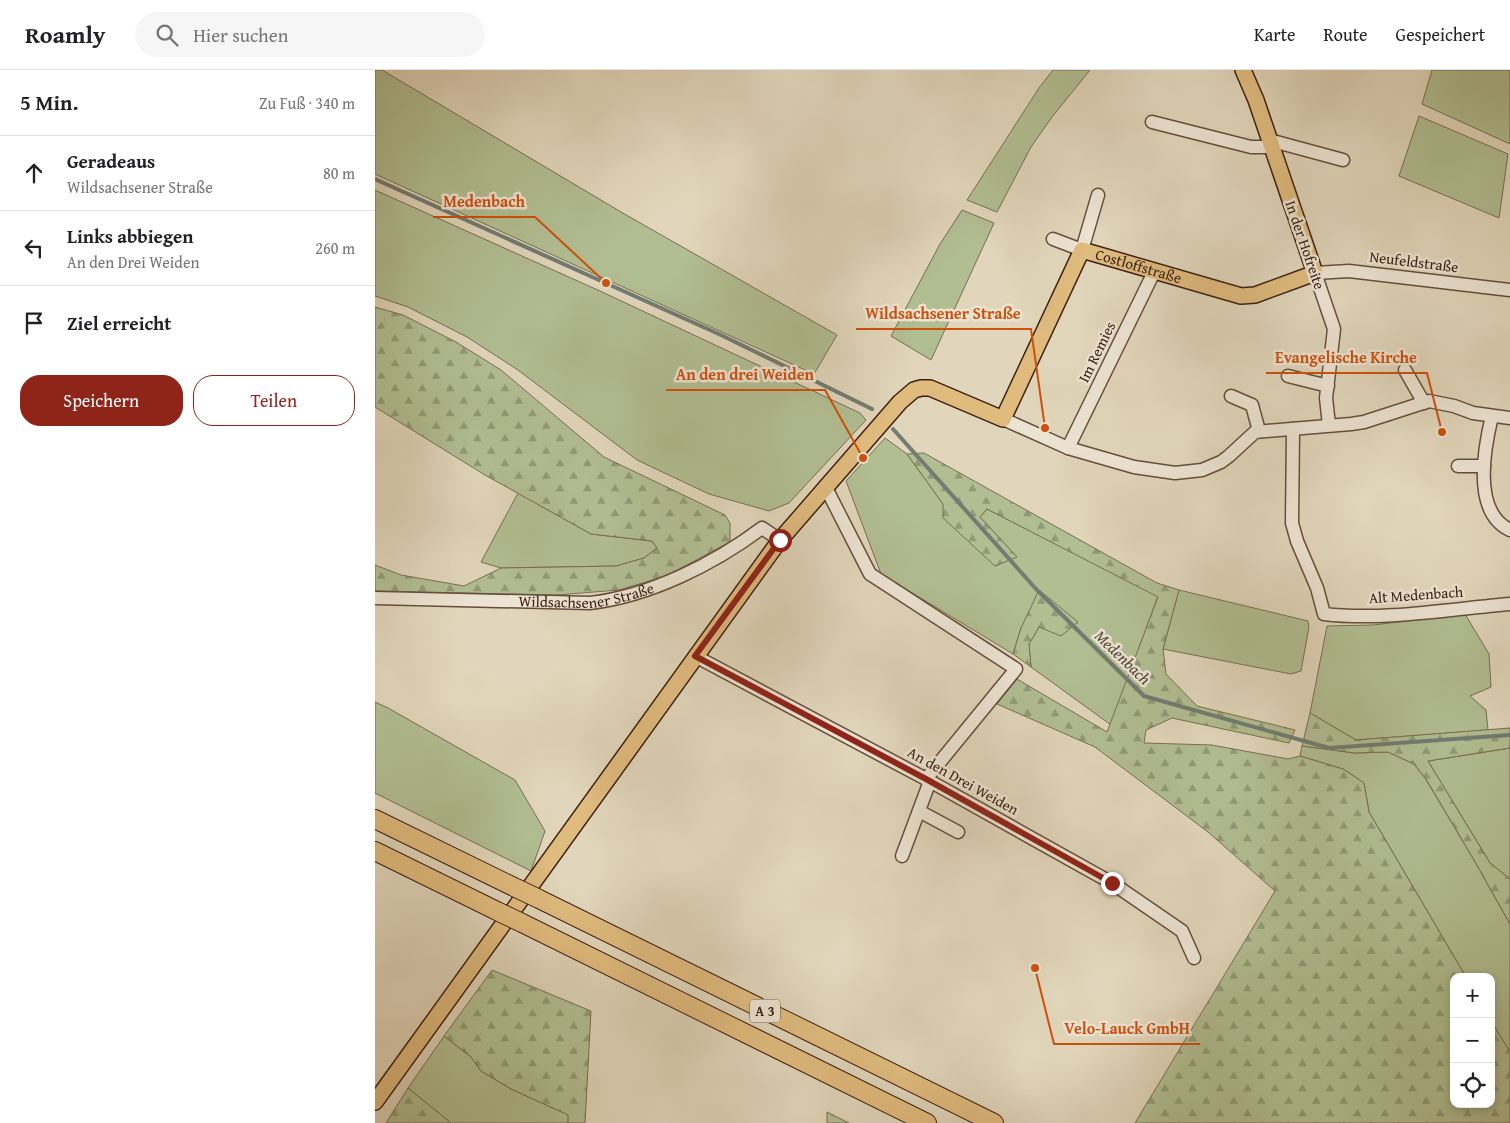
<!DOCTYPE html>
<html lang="de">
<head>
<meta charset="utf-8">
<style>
	body { margin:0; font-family:"Gentium Book Plus",serif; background:#f6f6f6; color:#202124 }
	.controls { position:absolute; right:15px; bottom:15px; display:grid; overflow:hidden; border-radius:10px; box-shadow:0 2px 8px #0003 }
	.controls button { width:45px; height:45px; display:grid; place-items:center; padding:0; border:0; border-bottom:1px solid #e0e0e0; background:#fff; color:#202124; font:25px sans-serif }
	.stop { position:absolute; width:15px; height:15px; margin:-11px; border:4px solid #8f2418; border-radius:50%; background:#fff }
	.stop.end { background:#8f2418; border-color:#fff; box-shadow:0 1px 5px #0008 }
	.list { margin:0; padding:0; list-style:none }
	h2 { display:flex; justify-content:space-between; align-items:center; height:65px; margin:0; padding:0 20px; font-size:21px }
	h2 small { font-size:16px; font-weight:400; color:#757577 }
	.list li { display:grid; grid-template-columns:32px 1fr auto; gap:15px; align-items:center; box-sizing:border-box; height:75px; padding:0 20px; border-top:1px solid #e0e0e0 }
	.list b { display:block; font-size:19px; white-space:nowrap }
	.list p { margin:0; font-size:16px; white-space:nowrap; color:#757577 }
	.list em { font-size:16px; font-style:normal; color:#757577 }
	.actions { display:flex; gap:10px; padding:15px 20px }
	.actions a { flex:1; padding:11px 0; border:1px solid #8f2418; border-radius:20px; text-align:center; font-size:18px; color:#8f2418 }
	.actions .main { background:#8f2418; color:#fff }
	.icon { flex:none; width:28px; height:28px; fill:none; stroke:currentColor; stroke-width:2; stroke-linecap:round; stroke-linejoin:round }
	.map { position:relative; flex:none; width:1135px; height:1053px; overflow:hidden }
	header { display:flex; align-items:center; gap:30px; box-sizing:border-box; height:70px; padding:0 25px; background:#fff; border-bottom:1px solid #e0e0e0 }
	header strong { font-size:24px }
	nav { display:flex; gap:28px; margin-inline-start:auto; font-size:18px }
	.search { width:350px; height:45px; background:#f6f6f6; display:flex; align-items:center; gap:12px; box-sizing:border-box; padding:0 18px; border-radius:28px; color:#757577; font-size:19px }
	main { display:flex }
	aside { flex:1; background:#fff }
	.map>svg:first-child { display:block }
	.green { fill:#b1be92; stroke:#786f52 }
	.forest { fill:url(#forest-firs); stroke:#786f52 }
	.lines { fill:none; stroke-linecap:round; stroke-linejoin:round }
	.stream { stroke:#727c72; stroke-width:4 }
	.minor-casing { stroke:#674e3d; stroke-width:15 }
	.major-casing { stroke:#3e2013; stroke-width:18 }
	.highway-casing { stroke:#3e2013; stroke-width:20 }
	.minor { stroke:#ece4d3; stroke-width:12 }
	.major { stroke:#e0bb7e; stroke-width:15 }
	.highway { stroke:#e0bb7e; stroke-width:18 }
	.highway-bridge-casing { stroke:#3e2013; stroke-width:20; stroke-linecap:butt }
	.highway-bridge { stroke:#e0bb7e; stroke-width:18 }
	.route { stroke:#8f2418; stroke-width:6 }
	.labels { text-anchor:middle; stroke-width:5; stroke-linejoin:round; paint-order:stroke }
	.shield { fill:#ece4d3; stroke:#725b4d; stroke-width:1 }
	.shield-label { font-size:14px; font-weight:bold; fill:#3e2013 }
	.street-label { font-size:15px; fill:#3e2013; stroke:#ece4d3 }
	.water-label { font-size:16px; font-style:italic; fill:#54463a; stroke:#ece4d3 }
	.leader { fill:none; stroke:#ce500d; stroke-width:2 }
	.callout-dot { fill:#ce500d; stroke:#ece4d3; stroke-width:2 }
	.callout-label { font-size:16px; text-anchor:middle; font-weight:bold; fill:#ce500d; stroke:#ece4d3; stroke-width:5; stroke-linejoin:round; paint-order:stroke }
</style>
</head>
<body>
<header>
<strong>Roamly</strong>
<div class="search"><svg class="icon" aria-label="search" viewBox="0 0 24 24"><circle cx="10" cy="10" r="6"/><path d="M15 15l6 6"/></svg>Hier suchen</div>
<nav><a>Karte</a><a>Route</a><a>Gespeichert</a></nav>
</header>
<main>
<aside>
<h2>5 Min.<small>Zu Fuß · 340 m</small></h2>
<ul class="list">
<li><svg class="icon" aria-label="ahead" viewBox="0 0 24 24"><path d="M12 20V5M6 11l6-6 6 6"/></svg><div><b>Geradeaus</b><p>Wildsachsener Straße</p></div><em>80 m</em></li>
<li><svg class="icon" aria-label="left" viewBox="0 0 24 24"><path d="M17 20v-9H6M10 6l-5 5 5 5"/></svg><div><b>Links abbiegen</b><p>An den Drei Weiden</p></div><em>260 m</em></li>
<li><svg class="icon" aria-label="arrive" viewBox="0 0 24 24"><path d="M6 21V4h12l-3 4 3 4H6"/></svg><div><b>Ziel erreicht</b></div></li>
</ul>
<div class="actions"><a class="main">Speichern</a><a>Teilen</a></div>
</aside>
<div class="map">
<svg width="1135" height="1053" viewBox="0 0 1135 1053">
	<defs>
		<pattern id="forest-firs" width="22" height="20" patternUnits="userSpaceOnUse" patternTransform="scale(1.25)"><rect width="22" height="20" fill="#b1be92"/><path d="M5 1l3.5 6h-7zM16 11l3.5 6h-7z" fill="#919a76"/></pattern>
	</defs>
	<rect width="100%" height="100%" fill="#e1d6bb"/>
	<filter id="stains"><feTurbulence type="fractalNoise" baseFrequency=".004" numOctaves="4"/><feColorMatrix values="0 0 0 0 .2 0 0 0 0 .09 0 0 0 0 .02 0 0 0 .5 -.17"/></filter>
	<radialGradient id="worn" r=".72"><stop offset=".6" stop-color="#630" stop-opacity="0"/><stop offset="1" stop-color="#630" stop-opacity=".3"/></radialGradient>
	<g class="green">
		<path d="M0 0H7L246 142 462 265 439 304 0 104Z"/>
		<path d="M678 0H715L677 47 656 77 622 142 592 130 664 18Z"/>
		<path d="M1057 0H1135V74L1047 34Z"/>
		<path d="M1044 46 1133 84 1124 148 1024 106Z"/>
		<path d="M0 120 225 221 485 343 491 350 414 433 394 441 334 424 262 390 143 300 92 267 33 237 0 226Z"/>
		<path d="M587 140 619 153 556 290 516 266 565 174Z"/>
		<path d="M510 368 532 384 568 434 620 496 641 486 605 447 612 439 783 526 736 655 656 597 654 574 664 557 702 553 646 558 638 584 506 504 471 411Z"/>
		<path d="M143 423 216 464 277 471 282 478 269 488 241 496 126 498 106 492Z"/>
		<path d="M804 520 933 551 934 557 926 601 916 604 788 579Z"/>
		<path d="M1090 544 1114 584 1116 617 1095 626 1111 640 1113 660 981 670 935 643 952 556 998 555Z"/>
		<path d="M0 632 13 638 140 710 170 761 156 801 0 723Z"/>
		<path d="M927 676 980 683 1013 682 1039 694 1050 708 1099 790 1135 854V982L1116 951V907H1091L994 742 989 713 968 699 925 686Z"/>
		<path d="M1135 678V809L1115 793 1053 691Z"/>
		<path d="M69 966 96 987 106 1001 136 1019 194 1045 193 1053H76L33 1018Z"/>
	</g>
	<g class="forest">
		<path d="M0 237 28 245 81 272 126 300 229 387 350 445 355 453V472L291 506 244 520 182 525 0 521V495L26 505 89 516 126 498 241 496 269 488 282 478 277 471 216 464 110 405 0 337Z"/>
		<path d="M549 383 782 513 804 520 788 579 791 604 822 636 920 660 914 673 797 648 771 660 769 673 837 675 913 689 925 686 968 699 989 713 994 742 1091 907H1079V1034H1116V951L1135 982V1053H760L900 821 833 762 720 677 622 634 642 609 732 662 783 527 612 439 605 447 642 487 620 496 568 448V434L532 384Z"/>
		<path d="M664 520 703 552 686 566 664 557 654 574 656 597 638 584 646 558Z"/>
		<path d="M935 643 981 670 1135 658V678L1053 691 1115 793 1135 809V854L1099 790 1051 709 1039 694 1013 682 980 683 927 676Z"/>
		<path d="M117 900 216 941 210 1053H193V1045L136 1019 106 1001 96 987 69 966Z"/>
		<path d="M33 1018 76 1053H11Z"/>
		<path d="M452 1042 474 1053H452Z"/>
	</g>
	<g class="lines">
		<g class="stream">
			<path d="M0 109 346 265 497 339"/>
			<path d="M518 359 661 519 769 626 954 678 1135 665"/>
		</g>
		<defs>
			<g id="minor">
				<path d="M777 52 876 77H897"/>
				<path d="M894 70 968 90"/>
				<path d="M678 169 707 180 723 125"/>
				<path d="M1030 300 1049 333"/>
				<path d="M913 306 953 316"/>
				<path d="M856 326 877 335 884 361"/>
				<path d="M1117 346C1109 379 1097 442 1135 460"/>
				<path d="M628 349 693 378 759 397 800 403 827 400 846 392 854 386 880 362 976 354 989 352 1054 331 1079 336 1098 343 1135 348"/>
				<path d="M954 355 951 328 959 259 940 203 974 201 1135 220"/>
				<path d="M918 359 917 453 922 471 942 518 949 544C1008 551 1076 539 1135 534"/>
				<path d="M693 378 780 200"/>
				<path d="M1083 396H1109"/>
				<path d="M450 416 495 504 641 599 551 709"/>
				<path id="s1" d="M0 528 215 533C275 526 339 494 387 458L405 470"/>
				<path d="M320 586 551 709 737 813 807 861 819 888"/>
				<path d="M544 741 583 762"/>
				<path d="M527 786 555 711"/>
			</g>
			<g id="major">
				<path id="s2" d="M0 1032 405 470 525 332 539 320 546 318H555L628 349 707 180 866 226 880 225 940 203 881 30 868 0"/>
			</g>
			<g id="highway">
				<path d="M0 749 141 818"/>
				<path d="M0 781 124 842"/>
				<path d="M162 828 619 1053"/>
				<path d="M145 852 552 1053"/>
			</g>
		</defs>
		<use href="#minor" class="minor-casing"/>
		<use href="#major" class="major-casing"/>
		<use href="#highway" class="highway-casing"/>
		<use href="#minor" class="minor"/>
		<use href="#major" class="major"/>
		<use href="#highway" class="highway"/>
		<defs>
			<g id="highway-bridge">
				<path d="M141 818 162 828"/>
				<path d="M124 842 145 852"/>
			</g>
		</defs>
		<use href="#highway-bridge" class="highway-bridge-casing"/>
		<use href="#highway-bridge" class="highway-bridge"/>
	</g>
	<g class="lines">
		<path class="route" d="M405 470 320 586 551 709 737 813"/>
	</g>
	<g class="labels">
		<rect class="shield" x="375" y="929.5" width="30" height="23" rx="4"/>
		<g class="shield-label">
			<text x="390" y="946">A 3</text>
		</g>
		<g class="street-label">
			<text transform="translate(930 175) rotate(71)" y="5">In der Hofreite</text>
			<text transform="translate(1039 192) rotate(7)" y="5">Neufeldstraße</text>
			<text dy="5" stroke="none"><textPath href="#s2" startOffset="1235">Costloffstraße</textPath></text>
			<text transform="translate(722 282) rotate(-64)" y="5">Im Remies</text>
			<text dy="5" stroke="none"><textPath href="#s1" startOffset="212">Wildsachsener Straße</textPath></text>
			<text transform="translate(1041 525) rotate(-4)" y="5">Alt Medenbach</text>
			<text transform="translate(588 711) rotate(29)" y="5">An den Drei Weiden</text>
		</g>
		<g class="water-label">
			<text transform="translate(748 587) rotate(44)" y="6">Medenbach</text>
		</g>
	</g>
	<path class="leader" d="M231 213L160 147H58M670 358L656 259H481M1067 362L1052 303H891M488 388L450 320H291M660 898L679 974H825"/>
	<g class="callout-dot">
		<circle cx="231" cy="213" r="5"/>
		<circle cx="670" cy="358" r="5"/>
		<circle cx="1067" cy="362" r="5"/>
		<circle cx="488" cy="388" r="5"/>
		<circle cx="660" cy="898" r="5"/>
	</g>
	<g class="callout-label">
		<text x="109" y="137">Medenbach</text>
		<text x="568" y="249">Wildsachsener Straße</text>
		<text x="971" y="293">Evangelische Kirche</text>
		<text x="370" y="310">An den drei Weiden</text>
		<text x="752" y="964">Velo-Lauck GmbH</text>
	</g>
	<rect width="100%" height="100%" filter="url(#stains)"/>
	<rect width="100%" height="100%" fill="url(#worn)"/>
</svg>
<div class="controls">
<button>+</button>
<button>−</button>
<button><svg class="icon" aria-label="locate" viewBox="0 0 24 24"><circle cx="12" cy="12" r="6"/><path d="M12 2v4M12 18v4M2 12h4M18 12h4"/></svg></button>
</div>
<div class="stop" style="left:405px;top:470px"></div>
<div class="stop end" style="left:737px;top:813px"></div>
</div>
</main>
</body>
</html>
